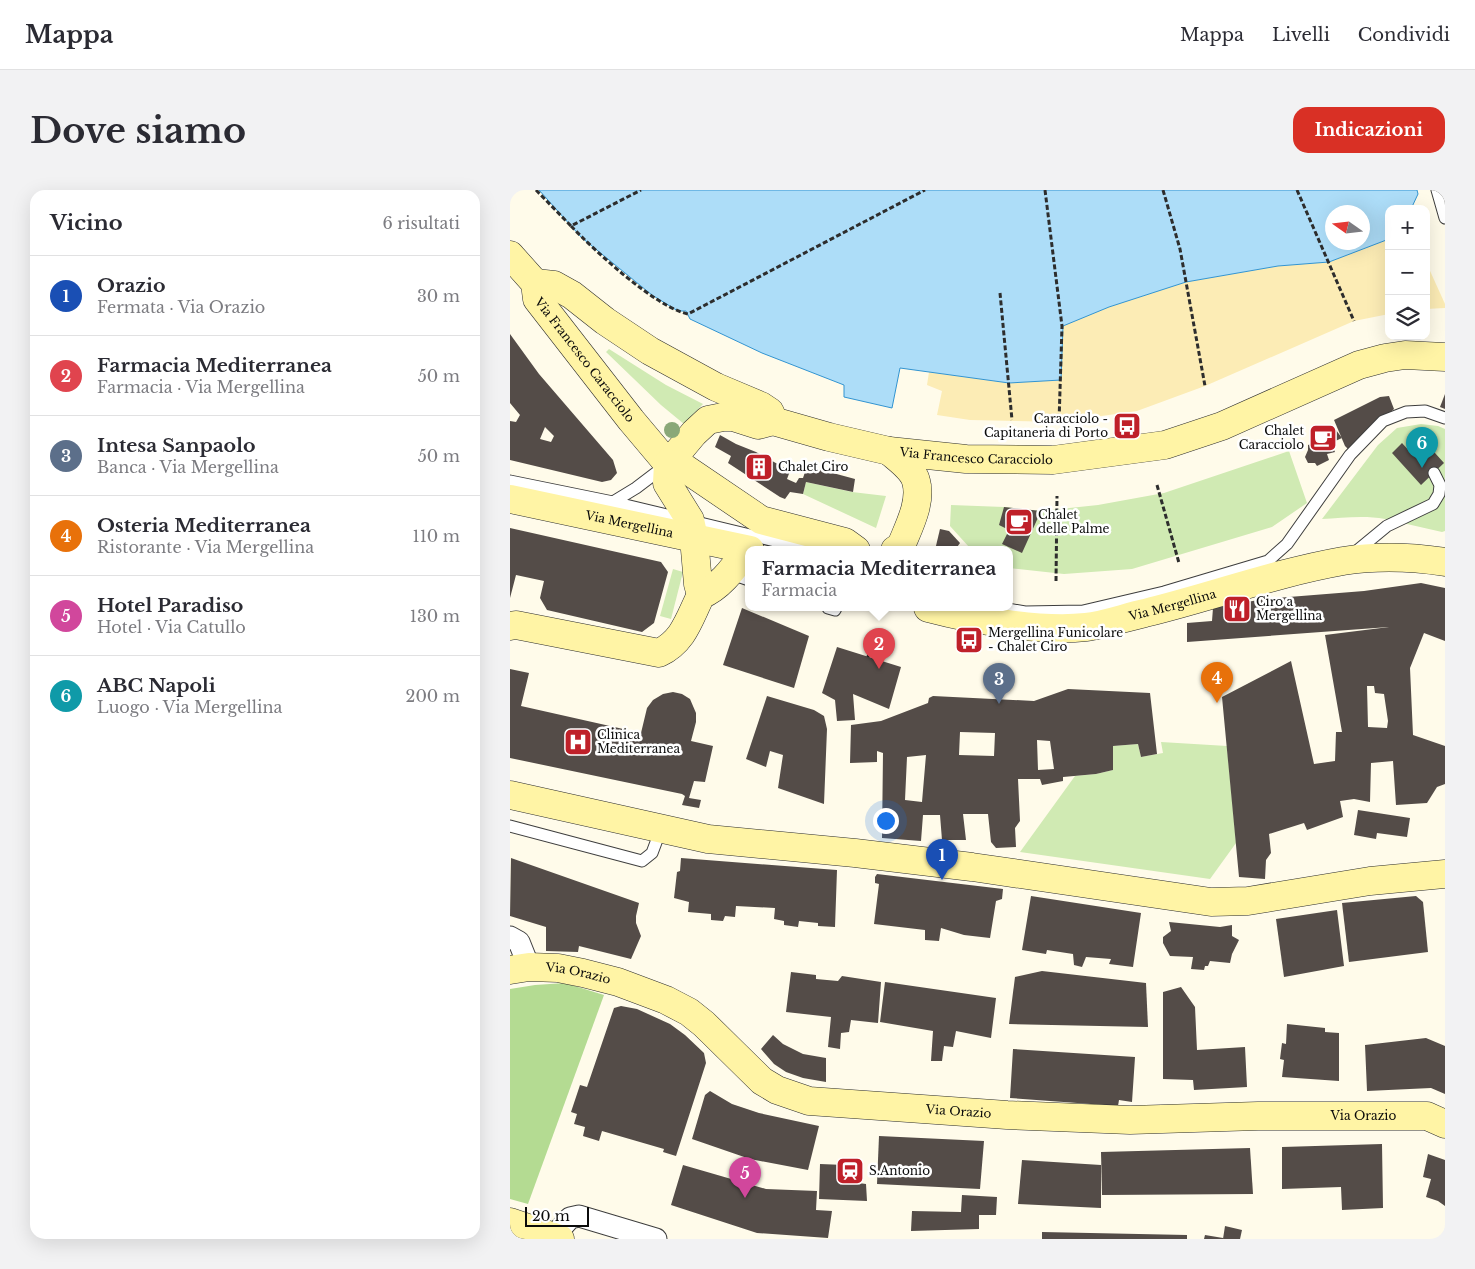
<!DOCTYPE html>
<html lang="it">
<head>
<meta charset="utf-8">
<style>
	body { margin:0; font-family:"Libre Baskerville",serif; background:#f2f2f3; color:#2b2b33 }
	.controls { position:absolute; right:15px; top:15px; display:grid; overflow:hidden; border-radius:10px; box-shadow:0 5px 20px #0002 }
	.controls button { width:45px; height:45px; display:grid; place-items:center; padding:0; border:0; border-bottom:1px solid #e1e1e2; background:#fff; color:#2b2b33; font:25px sans-serif }
	.compass { position:absolute; left:815px; top:15px; width:45px; height:45px; border-radius:50%; background:#fff; box-shadow:0 5px 20px #0002; rotate:284deg }
	.scale { position:absolute; left:15px; bottom:12px; width:64px; box-sizing:border-box; padding-left:5px; border:2px solid #0b0b0b; border-top:0; font-size:14px; line-height:18px; white-space:nowrap; color:#0b0b0b; -webkit-text-stroke:4px #fff; paint-order:stroke }
	.you { position:absolute; left:375px; top:630px; width:18px; height:18px; margin:-12px; border:4px solid #fff; border-radius:50%; background:#1a73e8; box-shadow:0 0 0 8px #1a73e833 }
	.badge { display:grid; place-items:center; width:32px; height:32px; border-radius:50%; background:#d93025; color:#fff; font-size:16px; font-weight:700 }
	.pin { position:absolute; translate:-50% -41px; filter:drop-shadow(0 1px 2px #0008) }
	.pin::after { content:''; position:absolute; top:26px; width:18px; height:15px; background:inherit; clip-path:polygon(0 0,100% 0,50% 100%) }
	.popup { position:absolute; left:235px; top:356px; width:268px; height:65px; box-sizing:border-box; display:grid; place-content:center; border-radius:10px; background:#fff; filter:drop-shadow(0 1px 4px #0005); font-size:16px; white-space:nowrap; color:#7c7c81 }
	.popup b { font-size:19px; color:#2b2b33 }
	.popup::after { content:''; position:absolute; left:50%; top:100%; margin-left:-10px; border:10px solid transparent; border-top-color:#fff }
	.list { margin:0; padding:0; list-style:none }
	h2 { display:flex; justify-content:space-between; align-items:center; height:65px; margin:0; padding:0 20px; font-size:21px }
	h2 small { font-size:16px; font-weight:400; color:#7c7c81 }
	.list li { display:grid; grid-template-columns:32px 1fr auto; gap:15px; align-items:center; box-sizing:border-box; height:80px; padding:0 20px; border-top:1px solid #e1e1e2 }
	.list b { display:block; font-size:19px; white-space:nowrap }
	.list p { margin:0; font-size:16px; white-space:nowrap; color:#7c7c81 }
	.list em { font-size:16px; font-style:normal; color:#7c7c81 }
	.icon { flex:none; width:28px; height:28px; fill:none; stroke:currentColor; stroke-width:2; stroke-linecap:round; stroke-linejoin:round }
	.map { position:relative; flex:none; width:935px; height:1049px; overflow:hidden; border-radius:15px }
	header { display:flex; align-items:center; gap:30px; box-sizing:border-box; height:70px; padding:0 25px; background:#fff; border-bottom:1px solid #e1e1e2 }
	header strong { font-size:24px }
	nav { display:flex; gap:28px; margin-inline-start:auto; font-size:18px }
	.intro { display:flex; align-items:center; justify-content:space-between; box-sizing:border-box; height:120px; padding:0 30px }
	h1 { margin:0; font-size:35px }
	.button { padding:12px 22px; border-radius:15px; background:#d93025; color:#fff; font-size:18px; font-weight:700 }
	main { display:flex; gap:30px; padding:0 30px }
	aside { flex:1; background:#fff; border-radius:15px; box-shadow:0 5px 20px #0002 }
	.map>svg:first-child { display:block }
	.green { fill:#d0eab3 }
	.forest { fill:#b4db92 }
	.sand { fill:#fcecb5 }
	.water { fill:#adddf8; stroke:#3294d1; fill-rule:evenodd }
	.building { fill:#544c48; fill-rule:evenodd }
	.lines { fill:none; stroke-linecap:round; stroke-linejoin:round }
	.lane-casing { stroke:#3e3e3e; stroke-width:13 }
	.street-casing { stroke:#3e3e3e; stroke-width:23 }
	.secondary-casing { stroke:#2d2d2d; stroke-width:29 }
	.path { stroke:#2d2d2d; stroke-width:3; stroke-dasharray:5 2.5; stroke-linecap:butt }
	.lane { stroke:#fff; stroke-width:11 }
	.street { stroke:#fff; stroke-width:21 }
	.secondary { stroke:#fff4a5; stroke-width:28 }
	.tree { fill:#8aa878 }
	.labels { text-anchor:middle; stroke-width:5; stroke-linejoin:round; paint-order:stroke }
	.street-label { font-size:12px; fill:#0b0b0b; stroke:#fff }
	.poi-label { font-size:12px; fill:#0b0b0b; stroke:#fff; text-anchor:start }
</style>
</head>
<body>
<header>
<strong>Mappa</strong>
<nav><a>Mappa</a><a>Livelli</a><a>Condividi</a></nav>
</header>
<div class="intro"><h1>Dove siamo</h1><a class="button">Indicazioni</a></div>
<main>
<aside>
<h2>Vicino<small>6 risultati</small></h2>
<ul class="list">
<li><span class="badge" style="background:#1a4fb4">1</span><div><b>Orazio</b><p>Fermata · Via Orazio</p></div><em>30 m</em></li>
<li><span class="badge" style="background:#e0444e">2</span><div><b>Farmacia Mediterranea</b><p>Farmacia · Via Mergellina</p></div><em>50 m</em></li>
<li><span class="badge" style="background:#5c6f8a">3</span><div><b>Intesa Sanpaolo</b><p>Banca · Via Mergellina</p></div><em>50 m</em></li>
<li><span class="badge" style="background:#e8710a">4</span><div><b>Osteria Mediterranea</b><p>Ristorante · Via Mergellina</p></div><em>110 m</em></li>
<li><span class="badge" style="background:#d1479c">5</span><div><b>Hotel Paradiso</b><p>Hotel · Via Catullo</p></div><em>130 m</em></li>
<li><span class="badge" style="background:#0f9aa8">6</span><div><b>ABC Napoli</b><p>Luogo · Via Mergellina</p></div><em>200 m</em></li>
</ul>
</aside>
<div class="map">
<svg width="935" height="1049" viewBox="0 0 935 1049">
	<rect width="100%" height="100%" fill="#fffbea"/>
	<g class="green">
		<path d="M99 159 156 195 193 214 174 234 151 215 96 162Z"/>
		<path d="M911 234 928 236 935 239V341L932 342C913 338 894 333 875 329 854 325 832 328 812 329L868 255 887 238Z"/>
		<path d="M779 261 797 313 762 337 622 379 554 384 499 378V360H458L459 357 440 336 441 315 494 317 531 321 588 315 654 303Z"/>
		<path d="M296 292 342 302 376 306 366 338 293 304Z"/>
		<path d="M163 379 173 382 161 429 150 426Z"/>
		<path d="M651 552 717 556 726 653 700 689 510 662 565 586 586 584 603 580V556L628 554 631 567 653 563Z"/>
	</g>
	<path class="forest" d="M55 793 94 805 18 1014 0 1009V799L25 795Z"/>
	<g class="sand">
		<path d="M879 49V124L844 131 695 196 627 221 549 232 460 230 427 225 432 201 417 195 419 182 499 193 550 190 552 136 599 117 676 92 768 76 819 72Z"/>
		<path d="M916 72 935 114V118L916 119Z"/>
	</g>
	<path class="water" d="M29 0H907L908 4 901 19H879V49L819 72 768 76 676 92 599 117 553 136 551 190 499 193 390 178 382 218 334 207V195L252 163 180 129 176 121H168L142 105 71 47ZM822 22H852V52H822Z"/>
	<g class="building">
		<path d="M0 144 29 184 103 270 107 283 101 290 92 292 0 270V231L6 232 10 225 0 213ZM35 237 44 246 41 252 30 249Z"/>
		<path d="M935 204V219L930 217Z"/>
		<path d="M879 206 884 219 839 260 835 256 824 230 870 207Z"/>
		<path d="M826 240 832 248 821 253 825 262 817 264 819 270 807 276 805 273H798L795 267 798 260V255L811 250V245Z"/>
		<path d="M210 245 226 254 246 262 280 281 277 289 286 293 289 288H293L297 276 345 289 343 302 296 292 293 304 280 302 275 309 270 307 218 273 221 266 205 257Z"/>
		<path d="M892 253 901 263 916 253 934 273 911 295 882 263Z"/>
		<path d="M494 317 531 321 512 363 492 354 499 340 489 335Z"/>
		<path d="M0 338 151 372 158 382 144 433 132 442 37 420 30 408 34 391 6 385 0 408Z"/>
		<path d="M430 339 439 341 450 353 445 360H425Z"/>
		<path d="M911 393 935 398V451L914 443 900 478 903 545 935 556V594L927 597 917 613 886 615 883 571 861 573 860 612 844 609 830 611 833 627 797 640 794 633 759 644 761 663 756 670 755 689 729 687 712 507 781 471 804 574 825 571 826 542H832L815 445 879 437 677 452V433L702 431 703 418 754 409 854 401ZM857 496H864L865 503 874 504 878 531 877 538 858 537Z"/>
		<path d="M232 418 299 446 284 498 213 475Z"/>
		<path d="M452 445 465 448 464 455 451 452Z"/>
		<path d="M327 457 391 477 379 519 343 504 345 530 327 531 325 510 312 503Z"/>
		<path d="M0 479 19 483 11 516 131 543 137 518 143 510 153 504 163 502 172 504 180 509 186 523V532L181 551 203 556 195 592 184 591 179 608 191 610 189 618 172 615 175 606 172 604 0 568Z"/>
		<path d="M558 499 640 503 647 564 631 567 628 554 603 556V580L586 584 553 587V591L532 595 530 589H508L510 631 505 638 506 657 486 658 481 652 478 624H453L456 650H432L430 625H413L411 651 372 648 373 563 367 561V572L340 573 341 535 371 531 418 513 419 508 423 506 524 511ZM450 542 485 543 484 566 449 565ZM527 550 540 551 544 579 528 580ZM416 565 412 612 395 610 397 567Z"/>
		<path d="M257 506 304 520 314 526 317 539 314 614 268 598 273 565 260 561 256 577 236 569Z"/>
		<path d="M848 620 900 628 897 647 867 643 866 649 844 645Z"/>
		<path d="M1 668 129 713 126 726V733L131 746 121 769 69 756 68 762 36 761V737L0 726Z"/>
		<path d="M171 668 327 680 325 737 308 736V733L289 731 288 737 274 735V731L264 729 265 718 226 716 225 727 215 726 213 731 201 730V724L178 722 179 712 164 708 167 682 170 681Z"/>
		<path d="M367 684 493 699 492 709 486 711 480 748 454 745 431 738 429 751 415 750V740L364 734 369 694 365 693V687Z"/>
		<path d="M521 706 631 723 623 777 599 774 601 769 576 767 572 777 564 775 563 764 537 760 536 764 512 760Z"/>
		<path d="M906 706 913 712 918 762 839 772 832 713Z"/>
		<path d="M827 720 834 776 774 787 766 729Z"/>
		<path d="M659 732 710 737 722 735V746L729 750 722 764 720 773 700 771 698 776H695L694 780 681 779 683 767 660 766 653 753V747L661 741Z"/>
		<path d="M532 781 636 793 638 837 499 834 505 787Z"/>
		<path d="M281 782 306 785V789L328 791 332 786 371 792 368 833 341 830 339 842 331 843 330 859 318 857 321 827 276 822Z"/>
		<path d="M375 792 486 808 481 848 446 841 443 857 434 856 432 871H421L423 841 370 832Z"/>
		<path d="M671 797 685 817 687 860 735 857 737 897 684 900 683 890 653 889V802Z"/>
		<path d="M111 816 127 819 160 834 175 845 194 863 196 873 166 966 153 962 154 959 92 941 89 951 73 946 75 937 64 934 67 924 61 922 70 895 77 897 104 818Z"/>
		<path d="M777 834 815 838V842L829 843V891L772 887 774 870 770 869 772 853 776 854Z"/>
		<path d="M263 845 273 854 293 864 316 868V892L293 888 276 882 264 874 251 859Z"/>
		<path d="M916 848 935 856V904L921 898 857 901 855 855Z"/>
		<path d="M503 859 625 867 622 912 609 910 608 916 500 908Z"/>
		<path d="M200 901 222 914 249 923 309 936 298 980 240 969 182 949 195 905Z"/>
		<path d="M369 946 474 951 470 999 367 994Z"/>
		<path d="M872 954 873 1018 832 1020 831 997 772 999V957Z"/>
		<path d="M740 958 743 1004 592 1005 591 962Z"/>
		<path d="M918 964 935 970V1016L928 1011 916 1007 921 989 913 987Z"/>
		<path d="M512 970 591 975V1018L508 1014Z"/>
		<path d="M310 974 335 975 334 991 356 994 357 1011 309 1009Z"/>
		<path d="M173 975 256 999 307 1001 306 1020 322 1021 318 1048 247 1043 161 1015Z"/>
		<path d="M452 1005 487 1007 486 1025H469V1039L401 1041 402 1021 451 1022Z"/>
		<path d="M715 1036 732 1040 730 1049H713Z"/>
		<path d="M532 1042 677 1045V1049H532Z"/>
		<path d="M695 1045 713 1048V1049H694Z"/>
	</g>
	<g class="lines">
		<defs>
			<g id="lane">
				<path d="M927 0 935 28"/>
				<path d="M0 291 103 312 302 360"/>
				<path d="M103 312 126 298 155 276"/>
				<path d="M843 364 877 336 923 314 929 304 930 295 924 283"/>
				<path d="M219 383 239 390"/>
				<path d="M318 418 325 420 326 418"/>
				<path d="M492 418 515 422 573 421 654 402 758 371 777 354 840 265 873 231 896 222 915 221 935 228"/>
				<path d="M0 636 132 671 142 663 151 639"/>
			</g>
			<g id="street">
				<path d="M0 747 9 752 19 777"/>
				<path d="M43 1047 60 1028 69 1026 146 1049"/>
			</g>
			<g id="secondary">
				<path id="s1" d="M0 65 25 93 27 109 121 230 158 274 157 293 180 330 184 348 188 394 191 405"/>
				<path d="M25 93 44 95 62 105 95 131 140 161 206 197 251 216 260 222 263 231"/>
				<path d="M379 261C388 269 403 279 406 291 412 312 399 336 391 356L385 360"/>
				<path id="s2" d="M158 274 184 243 198 230 213 227H223L248 235 263 231 319 247 379 261 456 269 543 270 655 255 712 236 849 175 875 168 895 165 935 167"/>
				<path d="M158 274 170 275 251 330 335 352 346 360"/>
				<path id="s3" d="M0 309 240 360"/>
				<path id="s4" d="M418 418C464 430 529 442 576 437 595 435 616 427 635 423 701 407 765 383 833 371 866 366 902 367 935 372"/>
				<path d="M0 436 6 435 149 463C174 451 179 429 191 405 211 397 225 376 237 360"/>
				<path d="M0 605 198 649 345 663 462 677 701 712 738 711 860 691 935 684"/>
				<path id="s5" d="M0 780 19 777 48 778 73 783 108 792 156 810 179 822 194 834 252 891 267 900 299 911 497 925 620 930 748 926H917L935 934"/>
				<path d="M0 1032 50 1049"/>
			</g>
		</defs>
		<use href="#lane" class="lane-casing"/>
		<use href="#street" class="street-casing"/>
		<use href="#secondary" class="secondary-casing"/>
		<g class="path">
			<path d="M26 0 61 36 131 0"/>
			<path d="M535 0 552 136 549 232"/>
			<path d="M653 0 670 59 695 196"/>
			<path d="M787 0 844 131"/>
			<path d="M61 36C85 61 145 117 178 124L415 0"/>
			<path d="M490 103 502 230"/>
			<path d="M647 295 669 373"/>
			<path d="M546 391 547 306"/>
			<path d="M358 467 360 459"/>
		</g>
		<use href="#lane" class="lane"/>
		<use href="#street" class="street"/>
		<use href="#secondary" class="secondary"/>
	</g>
	<circle class="tree" cx="162" cy="240" r="8"/>
	<defs>
		<symbol id="bus-square" viewBox="-11 -11 22 22"><rect x="-9" y="-9" width="18" height="18" rx="4" fill="#bf2029" stroke="#fff"/><path d="M-5-6H5V4H4V6H2V4H-2V6H-4V4H-5ZM-3.5-4V0h7V-4ZM-3.5 1.2v1.5H-2V1.2ZM2 1.2v1.5H3.5V1.2Z" fill="#fff"/></symbol>
		<symbol id="cafe-square" viewBox="-11 -11 22 22"><rect x="-9" y="-9" width="18" height="18" rx="4" fill="#bf2029" stroke="#fff"/><path d="M-5.5-4.5H6V0H3Q3 3.5 0 3.5H-2.5Q-5.5 3.5-5.5 0ZM3-3.2v2h1.7v-2ZM-6 4.5H4V6H-6Z" fill="#fff"/></symbol>
		<symbol id="building-square" viewBox="-11 -11 22 22"><rect x="-9" y="-9" width="18" height="18" rx="4" fill="#bf2029" stroke="#fff"/><path d="M-4-6H4V6H1V3H-1V6H-4ZM-2.5-4.3h1.7v1.8h-1.7ZM.8-4.3h1.7v1.8H.8ZM-2.5-1h1.7V.8h-1.7ZM.8-1h1.7V.8H.8Z" fill="#fff"/></symbol>
		<symbol id="restaurant-square" viewBox="-11 -11 22 22"><rect x="-9" y="-9" width="18" height="18" rx="4" fill="#bf2029" stroke="#fff"/><path d="M-5-6h1v4h1v-4h1v4h1v-4h1v5L-1.5 .5V6h-2V.5L-5-1ZM5-6V6H3V1.5H1.5Q1.5-4 5-6Z" fill="#fff"/></symbol>
		<symbol id="hospital-square" viewBox="-11 -11 22 22"><rect x="-9" y="-9" width="18" height="18" rx="4" fill="#bf2029" stroke="#fff"/><path d="M-5-5h3v3.5h4V-5h3V5h-3V1.5h-4V5h-3Z" fill="#fff"/></symbol>
		<symbol id="station-square" viewBox="-11 -11 22 22"><rect x="-9" y="-9" width="18" height="18" rx="4" fill="#bf2029" stroke="#fff"/><path d="M-3-6H3Q5-6 5-4V2Q5 4 3 4L4.5 6H3L1.5 4h-3L-3 6H-4.5L-3 4Q-5 4-5 2V-4Q-5-6-3-6ZM-3.5-4v3h7v-3ZM-3.5 1v1.5H-2V1ZM2 1v1.5H3.5V1Z" fill="#fff"/></symbol>
	</defs>
	<g fill-rule="evenodd">
		<use href="#bus-square" x="601" y="220" width="32" height="32"/>
		<use href="#cafe-square" x="797" y="232" width="32" height="32"/>
		<use href="#building-square" x="233" y="261" width="32" height="32"/>
		<use href="#cafe-square" x="493" y="316" width="32" height="32"/>
		<use href="#restaurant-square" x="711" y="403" width="32" height="32"/>
		<use href="#bus-square" x="443" y="434" width="32" height="32"/>
		<use href="#hospital-square" x="52" y="536" width="32" height="32"/>
		<use href="#station-square" x="324" y="965" width="32" height="32"/>
	</g>
	<g class="labels">
		<g class="street-label">
			<text dy="4" stroke="none"><textPath href="#s1" startOffset="131">Via Francesco Caracciolo</textPath></text>
			<text dy="4" stroke="none"><textPath href="#s2" startOffset="334">Via Francesco Caracciolo</textPath></text>
			<text dy="4" stroke="none"><textPath href="#s3" startOffset="122">Via Mergellina</textPath></text>
			<text dy="4" stroke="none"><textPath href="#s4" startOffset="249">Via Mergellina</textPath></text>
			<text dy="4" stroke="none"><textPath href="#s5" startOffset="69">Via Orazio</textPath></text>
			<text dy="4" stroke="none"><textPath href="#s5" startOffset="489">Via Orazio</textPath></text>
			<text dy="4" stroke="none"><textPath href="#s5" startOffset="894">Via Orazio</textPath></text>
		</g>
		<g class="poi-label">
			<text x="598" y="233" text-anchor="end">Caracciolo -<tspan x="598" dy="14">Capitaneria di Porto</tspan></text>
			<text x="794" y="245" text-anchor="end">Chalet<tspan x="794" dy="14">Caracciolo</tspan></text>
			<text x="268" y="281">Chalet Ciro</text>
			<text x="528" y="329">Chalet<tspan x="528" dy="14">delle Palme</tspan></text>
			<text x="746" y="416">Ciro a<tspan x="746" dy="14">Mergellina</tspan></text>
			<text x="478" y="447">Mergellina Funicolare<tspan x="478" dy="14">- Chalet Ciro</tspan></text>
			<text x="87" y="549">Clinica<tspan x="87" dy="14">Mediterranea</tspan></text>
			<text x="359" y="985">S.Antonio</text>
		</g>
	</g>
</svg>
<div class="controls">
<button>+</button>
<button>−</button>
<button><svg class="icon" aria-label="layers" viewBox="0 0 24 24"><path d="M12 4l9 5-9 5-9-5zM3 14l9 5 9-5"/></svg></button>
</div>
<svg class="compass" viewBox="-18 -18 36 36"><path d="M0-13l5 13h-10z" fill="#e53935"/><path d="M0 13l5-13h-10z" fill="#7c7c81"/></svg>
<div class="scale">20 m</div>
<div class="you"></div>
<div class="pin badge" style="left:432px;top:690px;background:#1a4fb4">1</div>
<div class="pin badge" style="left:369px;top:479px;background:#e0444e">2</div>
<div class="popup"><b>Farmacia Mediterranea</b>Farmacia</div>
<div class="pin badge" style="left:489px;top:514px;background:#5c6f8a">3</div>
<div class="pin badge" style="left:707px;top:513px;background:#e8710a">4</div>
<div class="pin badge" style="left:235px;top:1008px;background:#d1479c">5</div>
<div class="pin badge" style="left:912px;top:278px;background:#0f9aa8">6</div>
</div>
</main>
</body>
</html>
